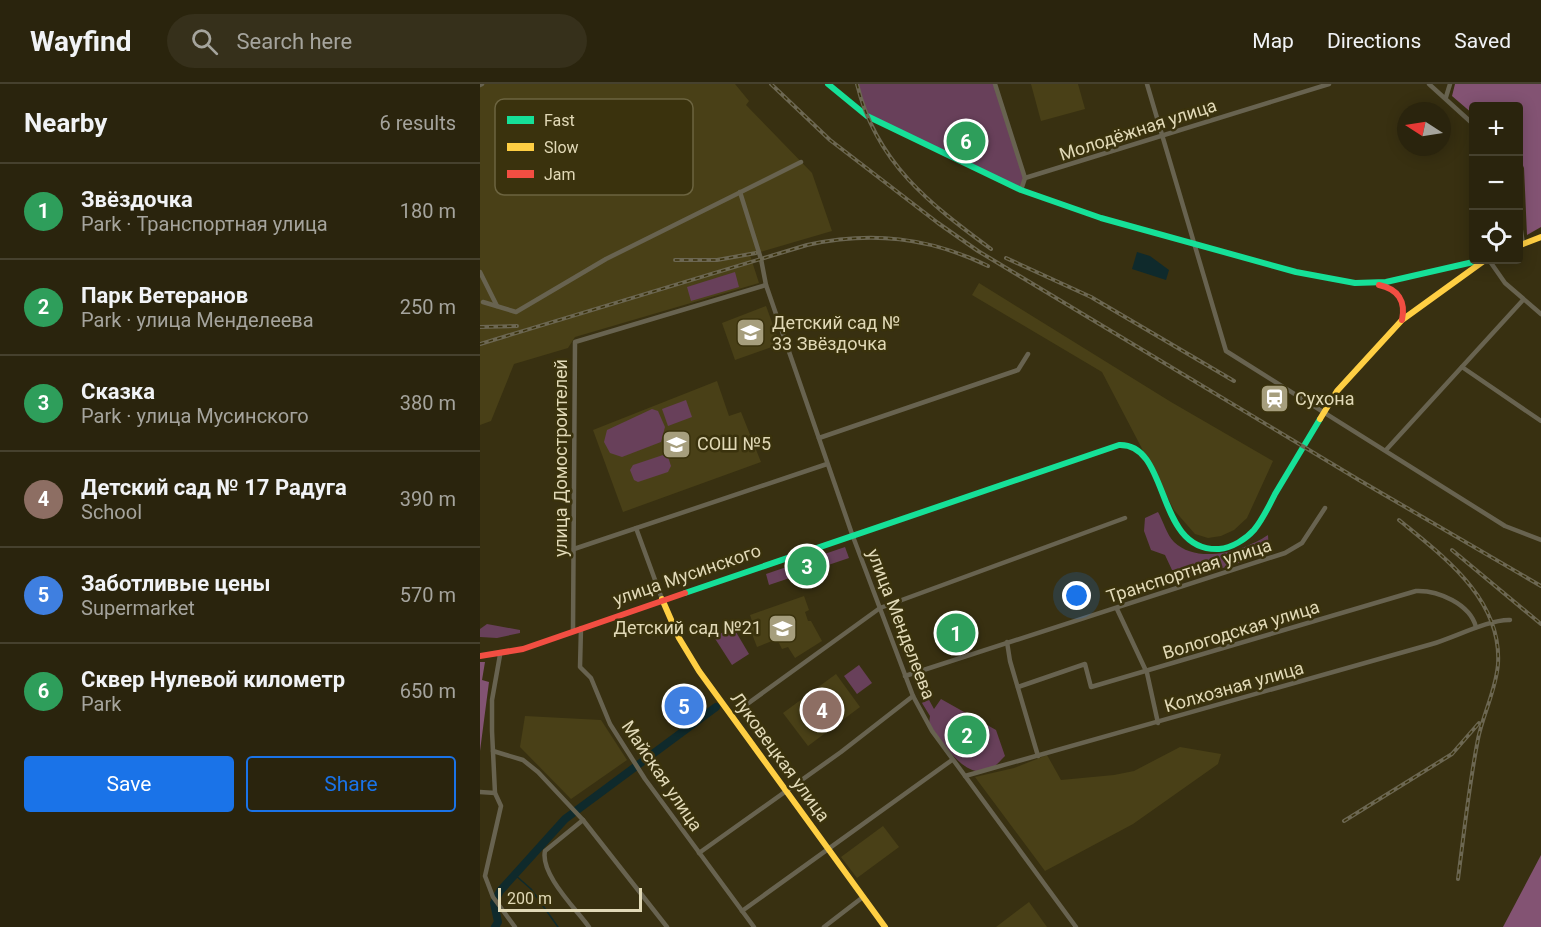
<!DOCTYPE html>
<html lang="en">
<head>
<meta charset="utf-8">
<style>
	body { margin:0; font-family:Roboto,sans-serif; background:#36301b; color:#f1f3f6 }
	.controls { position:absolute; right:18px; top:18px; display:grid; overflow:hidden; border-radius:6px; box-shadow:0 3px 15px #0003 }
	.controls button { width:54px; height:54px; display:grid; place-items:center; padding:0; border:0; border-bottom:2px solid #46412e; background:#2a240d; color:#f1f3f6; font:30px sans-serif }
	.compass { position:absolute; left:917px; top:18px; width:54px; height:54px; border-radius:50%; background:#2a240d; box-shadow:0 3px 15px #0003; rotate:282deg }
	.scale { position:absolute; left:18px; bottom:15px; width:144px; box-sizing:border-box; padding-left:6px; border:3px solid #e1d9b7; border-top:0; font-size:16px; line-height:21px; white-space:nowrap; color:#e1d9b7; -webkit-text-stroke:4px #3a320d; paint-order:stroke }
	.you { position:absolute; left:597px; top:512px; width:21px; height:21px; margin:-15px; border:4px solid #fff; border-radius:50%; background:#1a73e8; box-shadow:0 0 0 9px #1a73e833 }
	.badge { display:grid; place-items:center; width:39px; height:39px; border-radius:50%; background:#1a73e8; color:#fff; font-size:20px; font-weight:700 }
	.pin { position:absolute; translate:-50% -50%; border:3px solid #fff; box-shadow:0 2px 6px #0006 }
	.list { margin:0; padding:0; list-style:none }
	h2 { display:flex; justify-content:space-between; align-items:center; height:78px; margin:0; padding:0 24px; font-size:26px }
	h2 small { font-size:20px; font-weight:400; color:#a5a49d }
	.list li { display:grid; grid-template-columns:39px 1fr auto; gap:18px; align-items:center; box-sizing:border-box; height:96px; padding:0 24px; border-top:2px solid #46412e }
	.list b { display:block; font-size:22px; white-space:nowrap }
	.list p { margin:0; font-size:20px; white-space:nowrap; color:#a5a49d }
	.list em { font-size:20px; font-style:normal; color:#a5a49d }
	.actions { display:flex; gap:12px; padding:18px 24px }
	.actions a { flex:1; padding:14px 0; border:2px solid #1a73e8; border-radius:6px; text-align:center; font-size:21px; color:#1a73e8 }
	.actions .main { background:#1a73e8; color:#fff }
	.icon { flex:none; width:33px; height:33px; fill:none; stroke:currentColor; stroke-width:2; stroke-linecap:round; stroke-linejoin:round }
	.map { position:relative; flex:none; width:1061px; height:843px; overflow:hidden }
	header { display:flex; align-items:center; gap:36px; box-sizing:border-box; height:84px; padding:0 30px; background:#2a240d; border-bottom:2px solid #46412e }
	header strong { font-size:28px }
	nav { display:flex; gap:33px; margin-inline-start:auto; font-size:21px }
	.search { width:420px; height:54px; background:#36301b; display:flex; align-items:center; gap:15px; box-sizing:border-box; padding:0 21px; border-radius:33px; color:#a5a49d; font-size:22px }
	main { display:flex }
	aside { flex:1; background:#2a240d }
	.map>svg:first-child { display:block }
	.built { fill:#494017 }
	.green { fill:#68405a }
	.forest { fill:#835373 }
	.water { fill:#0f2a2c }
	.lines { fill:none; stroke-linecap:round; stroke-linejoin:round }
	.stream { stroke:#0f2a2c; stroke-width:1.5 }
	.river { stroke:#0f2a2c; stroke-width:8 }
	.street { stroke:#686350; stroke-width:4.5 }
	.fast { stroke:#16e098; stroke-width:6 }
	.slow { stroke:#ffcf43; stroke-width:6 }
	.jam { stroke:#f24e42; stroke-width:6 }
	.rail-casing { stroke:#6c6752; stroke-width:4 }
	.rail { stroke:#3a320d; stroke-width:1.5; stroke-dasharray:4.5; stroke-linecap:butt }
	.labels { text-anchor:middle; stroke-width:5; stroke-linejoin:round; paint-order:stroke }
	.street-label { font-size:18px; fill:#e1d9b7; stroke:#3a320d }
	.poi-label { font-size:18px; fill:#e1d9b7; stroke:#3a320d; text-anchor:start }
	.key { fill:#3a320d; stroke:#6c6440; stroke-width:1.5 }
	.key-label { font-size:16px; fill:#e1d9b7 }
</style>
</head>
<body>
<header>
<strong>Wayfind</strong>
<div class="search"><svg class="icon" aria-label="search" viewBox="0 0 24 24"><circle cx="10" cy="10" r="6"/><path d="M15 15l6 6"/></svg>Search here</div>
<nav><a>Map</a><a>Directions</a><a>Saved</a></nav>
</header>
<main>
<aside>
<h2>Nearby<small>6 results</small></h2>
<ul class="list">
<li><span class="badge" style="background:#2e9e5b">1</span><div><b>Звёздочка</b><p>Park · Транспортная улица</p></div><em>180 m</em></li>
<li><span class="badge" style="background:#2e9e5b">2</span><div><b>Парк Ветеранов</b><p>Park · улица Менделеева</p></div><em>250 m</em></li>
<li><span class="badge" style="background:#2e9e5b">3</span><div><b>Сказка</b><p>Park · улица Мусинского</p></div><em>380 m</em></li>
<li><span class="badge" style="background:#8d6e63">4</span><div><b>Детский сад № 17 Радуга</b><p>School</p></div><em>390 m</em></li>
<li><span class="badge" style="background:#3f7fe0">5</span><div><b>Заботливые цены</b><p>Supermarket</p></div><em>570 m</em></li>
<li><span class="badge" style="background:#2e9e5b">6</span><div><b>Сквер Нулевой километр</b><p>Park</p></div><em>650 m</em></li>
</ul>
<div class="actions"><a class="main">Save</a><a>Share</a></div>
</aside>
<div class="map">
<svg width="1061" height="843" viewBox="0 0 1061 843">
	<rect width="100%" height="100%" fill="#383011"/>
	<g class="built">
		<path d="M0 0H255L269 17 266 21 332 89 352 147 270 171 279 199 95 253 88 264 34 280 11 337 0 341Z"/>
		<path d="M551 0H598L605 25 561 37Z"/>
		<path d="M499 199 691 318 793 377 767 434 754 446 741 452 728 454 715 450 694 426 622 288 492 211Z"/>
		<path d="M286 222 300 260 255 276 242 239Z"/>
		<path d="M237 297 249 332 261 328 281 378 143 428 113 346Z"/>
		<path d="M324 512 329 526 325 528 328 537H331L342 557 315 574 308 563 302 565 297 555 277 563 269 542 273 540 270 531Z"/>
		<path d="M356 590 380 623 328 662 303 629Z"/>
		<path d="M45 632 121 636 147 676 91 715 40 663Z"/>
		<path d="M700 663 741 670 738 680 653 740 565 787 495 693 534 684 567 671 581 696 634 691 654 687Z"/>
		<path d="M403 742 419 763 377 794 361 773Z"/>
		<path d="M549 818 567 843H516Z"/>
	</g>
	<g class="green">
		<path d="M377 0H515L545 94 541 106 387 32Z"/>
		<path d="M255 188 259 203 211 217 207 203Z"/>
		<path d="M206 316 212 333 188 342 182 325Z"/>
		<path d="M172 325 178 327 185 343 181 358 142 373 130 369 124 358 127 346Z"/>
		<path d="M183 371 188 373 191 382 188 388 158 398 154 396 150 386 153 381Z"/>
		<path d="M678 428C683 437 687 451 694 458 718 481 764 467 788 451L789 469 715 493 692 486 685 471 671 466 664 447 665 434Z"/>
		<path d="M365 463 369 474 289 501 286 490Z"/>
		<path d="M476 533 483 550 489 548 492 557 475 563 465 537Z"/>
		<path d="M7 540 40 546V549L17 554 0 553V545Z"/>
		<path d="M253 543 269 570 252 581 234 553Z"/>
		<path d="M379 581 392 599 377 610 364 592Z"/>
		<path d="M448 614 454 625 461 615 516 646 525 672C521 676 515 683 510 685 485 698 461 656 449 640L450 632 442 619Z"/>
	</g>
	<g class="forest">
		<path d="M975 0H1061V143L1047 151 1044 84 1039 72 1038 22H993V30L972 12Z"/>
		<path d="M0 578H5L2 596 9 598 0 667Z"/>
		<path d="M1061 771V843H1023Z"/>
	</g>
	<path class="water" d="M657 168 670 172 689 186 686 196 652 185Z"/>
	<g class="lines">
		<path class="stream" d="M34 790 51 805 78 843"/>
		<path class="river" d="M15 843 18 838 14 819 20 807 85 735 236 623"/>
		<g class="street">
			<path d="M515 0 545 94 541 106"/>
			<path d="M667 0 746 267 1025 442 1061 456"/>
			<path d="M949 0 993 40"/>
			<path d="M0 1 2 0"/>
			<path d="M966 13 970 0"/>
			<path d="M1038 83 1039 134 1043 160"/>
			<path d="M545 94 849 0"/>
			<path d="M260 108 281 175 286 201 372 450 433 612 452 647 596 843"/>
			<path d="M1009 176 1025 199 1061 230"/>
			<path d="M0 188 17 222"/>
			<path d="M3 218 36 228 126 175 321 78"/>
			<path d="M982 283 1061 337"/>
			<path d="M339 354 538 286 548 270"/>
			<path d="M906 366 1043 216"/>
			<path d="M156 444 182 515"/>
			<path d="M94 465 347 380"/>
			<path d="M637 525 667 589 678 639"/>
			<path d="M101 544 100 583 111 594 130 640 165 695 274 843"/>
			<path d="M93 547 95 258 286 201"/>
			<path d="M527 558 530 577 558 672"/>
			<path d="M20 571 12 616V647L15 709 21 722 5 792 13 813 35 843"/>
			<path d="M425 592 805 469 822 459 845 424"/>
			<path d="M538 603 605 580 611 603 936 507C958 506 990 520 996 543"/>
			<path d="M252 631 400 524 645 434"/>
			<path d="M13 667 43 676 58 688 103 736 187 843"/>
			<path d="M485 692 952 560C973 554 1010 535 1030 536"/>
			<path d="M0 708 15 709"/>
			<path d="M103 736 65 767C60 790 96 825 109 843"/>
			<path d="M219 769 361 668 433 612"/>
			<path d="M262 827 472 676"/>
			<path d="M344 843 383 813"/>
		</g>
		<g class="fast">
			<path d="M348 0 387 32 541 106 621 134 816 188 875 199 906 198 1002 176"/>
			<path d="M205 509 639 361C691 359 674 468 739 465 752 464 766 455 774 446 783 435 789 422 795 410 810 385 825 360 840 335"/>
		</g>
		<g class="slow">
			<path d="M1038 162 1061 153"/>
			<path d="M840 335 857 307 922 236 1005 176"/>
			<path d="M182 515 199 554 219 587 405 843"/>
		</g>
		<g class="jam">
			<path d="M899 201C918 205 926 217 922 236"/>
			<path d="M0 572 43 565 205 509"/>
		</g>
		<defs>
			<g id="rail">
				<path d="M291 0 350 56 458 139 498 167 879 396 1061 502"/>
				<path d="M377 0C396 79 450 120 511 165"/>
				<path d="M526 174 611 213 754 297"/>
				<path d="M195 176H237L276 169"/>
				<path d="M0 243 37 242"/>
				<path d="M0 260 327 161C391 147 449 153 508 182"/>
				<path d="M919 436C964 473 1022 515 1018 580 1016 606 1003 630 998 655 989 701 984 749 978 795"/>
				<path d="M972 466 1061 540"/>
				<path d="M864 737 972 670 999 639"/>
			</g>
		</defs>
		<use href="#rail" class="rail-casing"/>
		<use href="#rail" class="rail"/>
	</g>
	<defs>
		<symbol id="school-square" viewBox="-11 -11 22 22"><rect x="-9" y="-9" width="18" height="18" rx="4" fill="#a69e7d" stroke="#3a320d"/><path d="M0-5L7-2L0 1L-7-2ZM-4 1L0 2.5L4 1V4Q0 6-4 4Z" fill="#fff"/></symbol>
		<symbol id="station-square" viewBox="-11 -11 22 22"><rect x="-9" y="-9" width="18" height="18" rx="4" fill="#a69e7d" stroke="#3a320d"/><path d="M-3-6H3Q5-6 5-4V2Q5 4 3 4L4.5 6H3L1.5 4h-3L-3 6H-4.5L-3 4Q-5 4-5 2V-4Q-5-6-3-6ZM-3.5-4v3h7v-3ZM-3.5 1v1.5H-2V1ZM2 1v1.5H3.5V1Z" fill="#fff"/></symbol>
	</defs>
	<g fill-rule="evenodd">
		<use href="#school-square" x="254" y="232" width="33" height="33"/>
		<use href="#station-square" x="778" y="298" width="33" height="33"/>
		<use href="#school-square" x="180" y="344" width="33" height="33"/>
		<use href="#school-square" x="286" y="528" width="33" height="33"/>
	</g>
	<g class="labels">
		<g class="street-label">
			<text transform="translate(658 46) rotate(-18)" y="6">Молодёжная улица</text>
			<text transform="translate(81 374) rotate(-90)" y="6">улица Домостроителей</text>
			<text transform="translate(709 487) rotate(-18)" y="6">Транспортная улица</text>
			<text transform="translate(207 491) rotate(-19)" y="6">улица Мусинского</text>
			<text transform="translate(421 540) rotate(69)" y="6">улица Менделеева</text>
			<text transform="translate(761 546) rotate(-17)" y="6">Вологодская улица</text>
			<text transform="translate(754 603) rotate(-16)" y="6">Колхозная улица</text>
			<text transform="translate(300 673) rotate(54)" y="6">Луковецкая улица</text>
			<text transform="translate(182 692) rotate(56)" y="6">Майская улица</text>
		</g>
		<g class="poi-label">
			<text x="292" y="245">Детский сад №<tspan x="292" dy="21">33 Звёздочка</tspan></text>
			<text x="815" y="321">Сухона</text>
			<text x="217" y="366">СОШ №5</text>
			<text x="282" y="550" text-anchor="end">Детский сад №21</text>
		</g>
	</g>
	<rect x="15" y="15" width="198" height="96" rx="9" class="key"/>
	<rect x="27" y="32" width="27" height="8" fill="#16e098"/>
	<rect x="27" y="59" width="27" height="8" fill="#ffcf43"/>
	<rect x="27" y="86" width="27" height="8" fill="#f24e42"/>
	<g class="key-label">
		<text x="64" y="42">Fast</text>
		<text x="64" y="69">Slow</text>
		<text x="64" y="96">Jam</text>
	</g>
</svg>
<div class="controls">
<button>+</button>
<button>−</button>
<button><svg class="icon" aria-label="locate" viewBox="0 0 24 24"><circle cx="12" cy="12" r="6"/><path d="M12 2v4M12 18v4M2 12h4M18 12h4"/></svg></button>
</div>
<svg class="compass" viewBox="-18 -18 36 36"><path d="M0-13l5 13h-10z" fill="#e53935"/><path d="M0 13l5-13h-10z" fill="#a5a49d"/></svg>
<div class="scale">200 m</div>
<div class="you"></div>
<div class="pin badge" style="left:476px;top:549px;background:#2e9e5b">1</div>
<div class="pin badge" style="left:487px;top:651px;background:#2e9e5b">2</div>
<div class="pin badge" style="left:327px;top:482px;background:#2e9e5b">3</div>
<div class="pin badge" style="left:342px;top:626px;background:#8d6e63">4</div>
<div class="pin badge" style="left:204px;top:622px;background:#3f7fe0">5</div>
<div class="pin badge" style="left:486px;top:57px;background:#2e9e5b">6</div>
</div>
</main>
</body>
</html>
